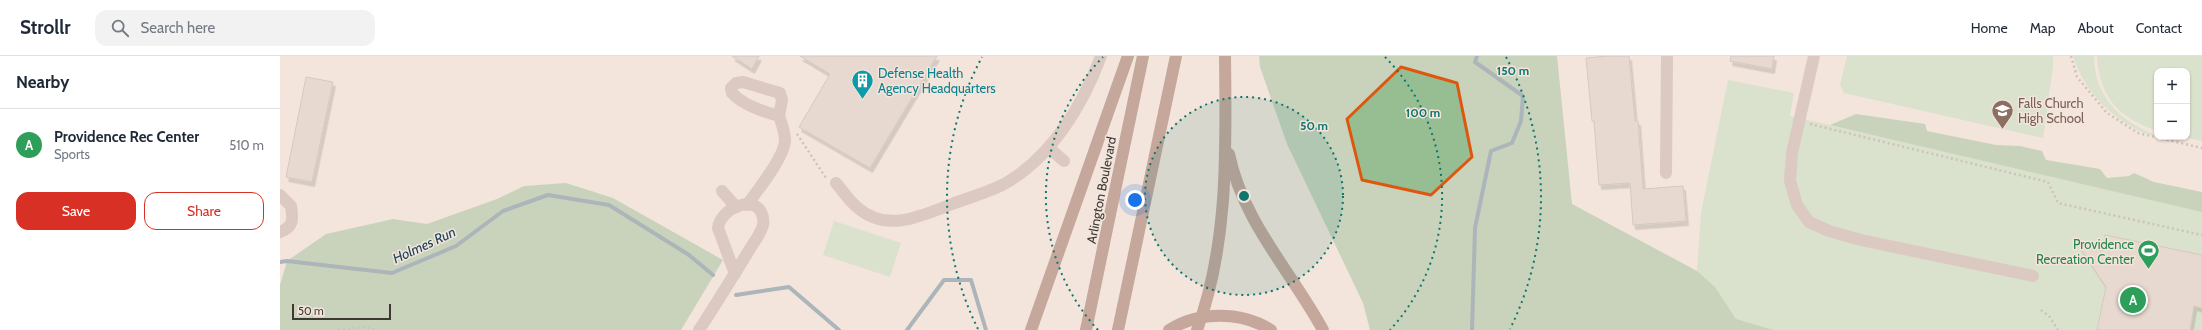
<!DOCTYPE html>
<html lang="en">
<head>
<meta charset="utf-8">
<style>
	body { margin:0; font-family:Cabin,sans-serif; background:#f2f2f3; color:#1f2937 }
	.controls { position:absolute; right:12px; top:12px; display:grid; overflow:hidden; border-radius:8px; box-shadow:0 1px 3px #0004 }
	.controls button { width:36px; height:36px; display:grid; place-items:center; padding:0; border:0; border-bottom:1px solid #e0e1e3; background:#fff; color:#1f2937; font:20px sans-serif }
	.scale { position:absolute; left:12px; bottom:10px; width:99px; box-sizing:border-box; padding-left:4px; border:2px solid #3d3834; border-top:0; font-size:11px; line-height:14px; white-space:nowrap; color:#3d3834; -webkit-text-stroke:3px #f3e5dc; paint-order:stroke }
	.you { position:absolute; left:855px; top:144px; width:14px; height:14px; margin:-10px; border:3px solid #fff; border-radius:50%; background:#1a73e8; box-shadow:0 0 0 6px #1a73e833 }
	.badge { display:grid; place-items:center; width:26px; height:26px; border-radius:50%; background:#d93025; color:#fff; font-size:13px; font-weight:700 }
	.pin { position:absolute; translate:-50% -50%; border:2px solid #fff; box-shadow:0 1px 4px #0006 }
	.list { margin:0; padding:0; list-style:none }
	h2 { display:flex; justify-content:space-between; align-items:center; height:52px; margin:0; padding:0 16px; font-size:17px }
	h2 small { font-size:13px; font-weight:400; color:#747a83 }
	.list li { display:grid; grid-template-columns:26px 1fr auto; gap:12px; align-items:center; box-sizing:border-box; height:72px; padding:0 16px; border-top:1px solid #e0e1e3 }
	.list b { display:block; font-size:15px; white-space:nowrap }
	.list p { margin:0; font-size:13px; white-space:nowrap; color:#747a83 }
	.list em { font-size:13px; font-style:normal; color:#747a83 }
	.actions { display:flex; gap:8px; padding:12px 16px }
	.actions a { flex:1; padding:9px 0; border:1px solid #d93025; border-radius:12px; text-align:center; font-size:14px; color:#d93025 }
	.actions .main { background:#d93025; color:#fff }
	.icon { flex:none; width:22px; height:22px; fill:none; stroke:currentColor; stroke-width:2; stroke-linecap:round; stroke-linejoin:round }
	.map { position:relative; flex:none; width:1922px; height:274px; overflow:hidden }
	header { display:flex; align-items:center; gap:24px; box-sizing:border-box; height:56px; padding:0 20px; background:#fff; border-bottom:1px solid #e0e1e3 }
	header strong { font-size:19px }
	nav { display:flex; gap:22px; margin-inline-start:auto; font-size:14px }
	.search { width:280px; height:36px; background:#f2f2f3; display:flex; align-items:center; gap:10px; box-sizing:border-box; padding:0 14px; border-radius:12px; color:#747a83; font-size:15px }
	main { display:flex }
	aside { flex:1; background:#fff }
	.map>svg:first-child { display:block }
	.green { fill:#bcdcb8 }
	.forest { fill:#97bd93 }
	.lines { fill:none; stroke-linecap:round; stroke-linejoin:round }
	.stream { stroke:#587a8e; stroke-width:4 }
	.building { fill:#d9cbc2; stroke:#b2a59c; filter:url(#shadow) }
	.path { stroke:#a29891; stroke-width:2.5; stroke-dasharray:2 3; stroke-linecap:butt }
	.minor { stroke:#c1a6a0; stroke-width:12 }
	.highway { stroke:#8e5b4e; stroke-width:12 }
	.marked { fill:none; stroke:#df570e; stroke-width:3; stroke-linejoin:round }
	.ring { fill:none; stroke:#0f766e; stroke-width:2; stroke-dasharray:2 4 }
	.labels { text-anchor:middle; stroke-width:3; stroke-linejoin:round; paint-order:stroke }
	.culture-label { font-size:13px; fill:#0d838f; stroke:#f3e5dc; text-anchor:start }
	.education-label { font-size:13px; fill:#785e54; stroke:#f3e5dc; text-anchor:start }
	.street-label { font-size:13px; fill:#3d3834; stroke:#f3e5dc }
	.leisure-label { font-size:13px; fill:#27864d; stroke:#f3e5dc; text-anchor:end }
	.water-label { font-size:14px; font-style:italic; fill:#19435a; stroke:#f3e5dc }
	.centre { fill:#0f766e; stroke:#f3e5dc; stroke-width:2 }
	.ring-label { font-size:12px; text-anchor:middle; font-weight:bold; fill:#0f766e; stroke:#f3e5dc; stroke-width:3; stroke-linejoin:round; paint-order:stroke }
</style>
</head>
<body>
<header>
<strong>Strollr</strong>
<div class="search"><svg class="icon" aria-label="search" viewBox="0 0 24 24"><circle cx="10" cy="10" r="6"/><path d="M15 15l6 6"/></svg>Search here</div>
<nav><a>Home</a><a>Map</a><a>About</a><a>Contact</a></nav>
</header>
<main>
<aside>
<h2>Nearby<small></small></h2>
<ul class="list">
<li><span class="badge" style="background:#2e9e5b">A</span><div><b>Providence Rec Center</b><p>Sports</p></div><em>510 m</em></li>
</ul>
<div class="actions"><a class="main">Save</a><a>Share</a></div>
</aside>
<div class="map">
<svg width="1922" height="274" viewBox="0 0 1922 274">
	<defs>
		<filter id="shadow"><feDropShadow dx="2.5" dy="4.5" stdDeviation="0" flood-color="#0004"/></filter>
	</defs>
	<rect width="100%" height="100%" fill="#f3e5dc"/>
	<g class="green">
		<path d="M1567 0H1773V11L1763 82 1564 37 1560 29Z"/>
		<path d="M1793 0H1814C1814 39 1839 65 1874 78L1873 80C1837 69 1804 36 1793 0Z"/>
		<path d="M1817 0H1922V85L1903 81H1907V15H1877V75C1838 61 1820 42 1817 0Z"/>
		<path d="M1448 24 1514 37 1510 60 1922 154V274H1425L1417 215 1421 157Z"/>
		<path d="M554 165 621 187 610 221 543 199Z"/>
	</g>
	<g class="forest">
		<path d="M979 0H1277L1292 148 1417 215 1435 231 1456 263 1493 274H1090L1083 247 1007 88 980 11Z"/>
		<path d="M1576 58 1645 68 1647 75 1716 89 1740 90 1762 95 1766 104 1820 113 1827 122 1849 120 1854 117 1874 126 1922 136V156L1550 69Z"/>
		<path d="M286 127 333 142 443 204 401 274H0V229L7 205 46 178 113 163 147 168 217 143 244 130Z"/>
	</g>
	<g class="lines">
		<g class="stream">
			<path d="M0 206 7 205 112 217 176 190 223 155 268 139 329 149 409 199 433 219"/>
			<path d="M456 239 509 231 559 274"/>
			<path d="M627 274 664 224H691L706 274"/>
			<path d="M1192 274 1195 172 1211 95 1232 87 1241 65 1243 40 1195 6 1197 0"/>
		</g>
	</g>
	<g class="building">
		<path d="M452 0H479L472 13Z"/>
		<path d="M520 0H657L590 112 519 71 550 18Z"/>
		<path d="M1328 0H1349L1355 65H1358L1363 133 1403 130 1406 165 1353 169 1350 127 1319 129 1314 65H1312L1306 2Z"/>
		<path d="M1451 0H1494L1492 13 1450 5Z"/>
		<path d="M26 21 53 26 32 126 6 121Z"/>
		<path d="M1825 179 1922 199V252L1914 250 1910 274H1817L1826 231 1799 190 1822 195Z"/>
	</g>
	<g class="lines">
		<g class="path">
			<path d="M1791 0 1797 21 1827 57 1858 77 1922 92"/>
			<path d="M1530 68 1768 126 1778 147 1922 179"/>
			<path d="M517 78 546 122"/>
			<path d="M1761 254 1769 260 1778 274"/>
			<path d="M58 274 86 271 95 274"/>
		</g>
		<g class="minor">
			<path d="M1534 0 1512 97 1510 125 1517 149 1529 166 1549 175 1581 184 1753 220"/>
			<path d="M769 92 784 105"/>
			<path d="M1386 117 1387 0"/>
			<path d="M556 127C563 135 569 145 578 152 607 177 641 160 672 148 690 141 710 136 726 127 772 100 803 49 821 0"/>
			<path d="M442 135 456 151"/>
			<path d="M0 139 11 150C13 163 14 171 0 176"/>
			<path d="M467 149C477 135 504 102 505 85 505 76 502 68 499 60 484 56 463 49 452 37L451 32 456 27 463 26 500 37 502 44 499 60"/>
			<path d="M419 274C436 248 452 222 468 196 473 187 481 178 483 169 484 165 483 160 481 156 474 140 441 151 438 172L455 218"/>
		</g>
		<g class="highway">
			<path d="M949 98C963 166 1011 215 1043 274"/>
			<path d="M751 274 848 0"/>
			<path d="M806 274 863 0"/>
			<path d="M838 274 896 0"/>
			<path d="M889 274C919 255 961 255 991 274"/>
			<path d="M917 274C949 187 946 91 945 0"/>
		</g>
	</g>
	<path d="M0 0H1922V274H0ZM1121 11 1177 27 1192 101 1151 139 1082 124 1067 63Z" fill="#f3e5dc" fill-opacity=".55" fill-rule="evenodd"/>
	<path class="marked" d="M1121 11 1177 27 1192 101 1151 139 1082 124 1067 63Z"/>
	<circle cx="964" cy="140" r="99" fill="#0f766e" fill-opacity=".12"/>
	<g class="ring">
		<circle cx="964" cy="140" r="99"/>
		<path d="M818 274A198 198 0 0 1 823 1M1105 1A198 198 0 0 1 1110 274"/>
		<path d="M698 273A297 297 0 0 1 702 1M1226 1A297 297 0 0 1 1230 273"/>
	</g>
	<defs>
		<symbol id="building-pin" viewBox="-11 -11 22 30"><path d="M0 17L-7.5 6A9.5 9.5 0 1 1 7.5 6Z" fill="#0f9aa8" stroke="#f3e5dc"/><path d="M-4-6H4V6H1V3H-1V6H-4ZM-2.5-4.3h1.7v1.8h-1.7ZM.8-4.3h1.7v1.8H.8ZM-2.5-1h1.7V.8h-1.7ZM.8-1h1.7V.8H.8Z" fill="#fff"/></symbol>
		<symbol id="school-pin" viewBox="-11 -11 22 30"><path d="M0 17L-7.5 6A9.5 9.5 0 1 1 7.5 6Z" fill="#8d6e63" stroke="#f3e5dc"/><path d="M0-5L7-2L0 1L-7-2ZM-4 1L0 2.5L4 1V4Q0 6-4 4Z" fill="#fff"/></symbol>
		<symbol id="stadium-pin" viewBox="-11 -11 22 30"><path d="M0 17L-7.5 6A9.5 9.5 0 1 1 7.5 6Z" fill="#2e9e5b" stroke="#f3e5dc"/><path d="M0-5a6.5 5 0 1 0 0 10a6.5 5 0 1 0 0-10ZM-3.5-1.8h7v3.6h-7Z" fill="#fff"/></symbol>
	</defs>
	<g fill-rule="evenodd">
		<use href="#building-pin" x="570" y="12" width="25" height="34"/>
		<use href="#school-pin" x="1710" y="42" width="25" height="34"/>
		<use href="#stadium-pin" x="1856" y="182" width="25" height="34"/>
	</g>
	<g class="labels">
		<g class="culture-label">
			<text x="598" y="22">Defense Health<tspan x="598" dy="15">Agency Headquarters</tspan></text>
		</g>
		<g class="education-label">
			<text x="1738" y="52">Falls Church<tspan x="1738" dy="15">High School</tspan></text>
		</g>
		<g class="street-label">
			<text transform="translate(821 134) rotate(-79)" y="5">Arlington Boulevard</text>
		</g>
		<g class="leisure-label">
			<text x="1854" y="193">Providence<tspan x="1854" dy="15">Recreation Center</tspan></text>
		</g>
		<g class="water-label">
			<text transform="translate(144 189) rotate(-25)" y="5">Holmes Run</text>
		</g>
	</g>
	<circle cx="964" cy="140" r="6" class="centre"/>
	<g class="ring-label">
		<text x="1233" y="19">150 m</text>
		<text x="1143" y="61">100 m</text>
		<text x="1034" y="74">50 m</text>
	</g>
</svg>
<div class="controls">
<button>+</button>
<button>−</button>
</div>
<div class="scale">50 m</div>
<div class="you"></div>
<div class="pin badge" style="left:1853px;top:244px;background:#2e9e5b">A</div>
</div>
</main>
</body>
</html>
